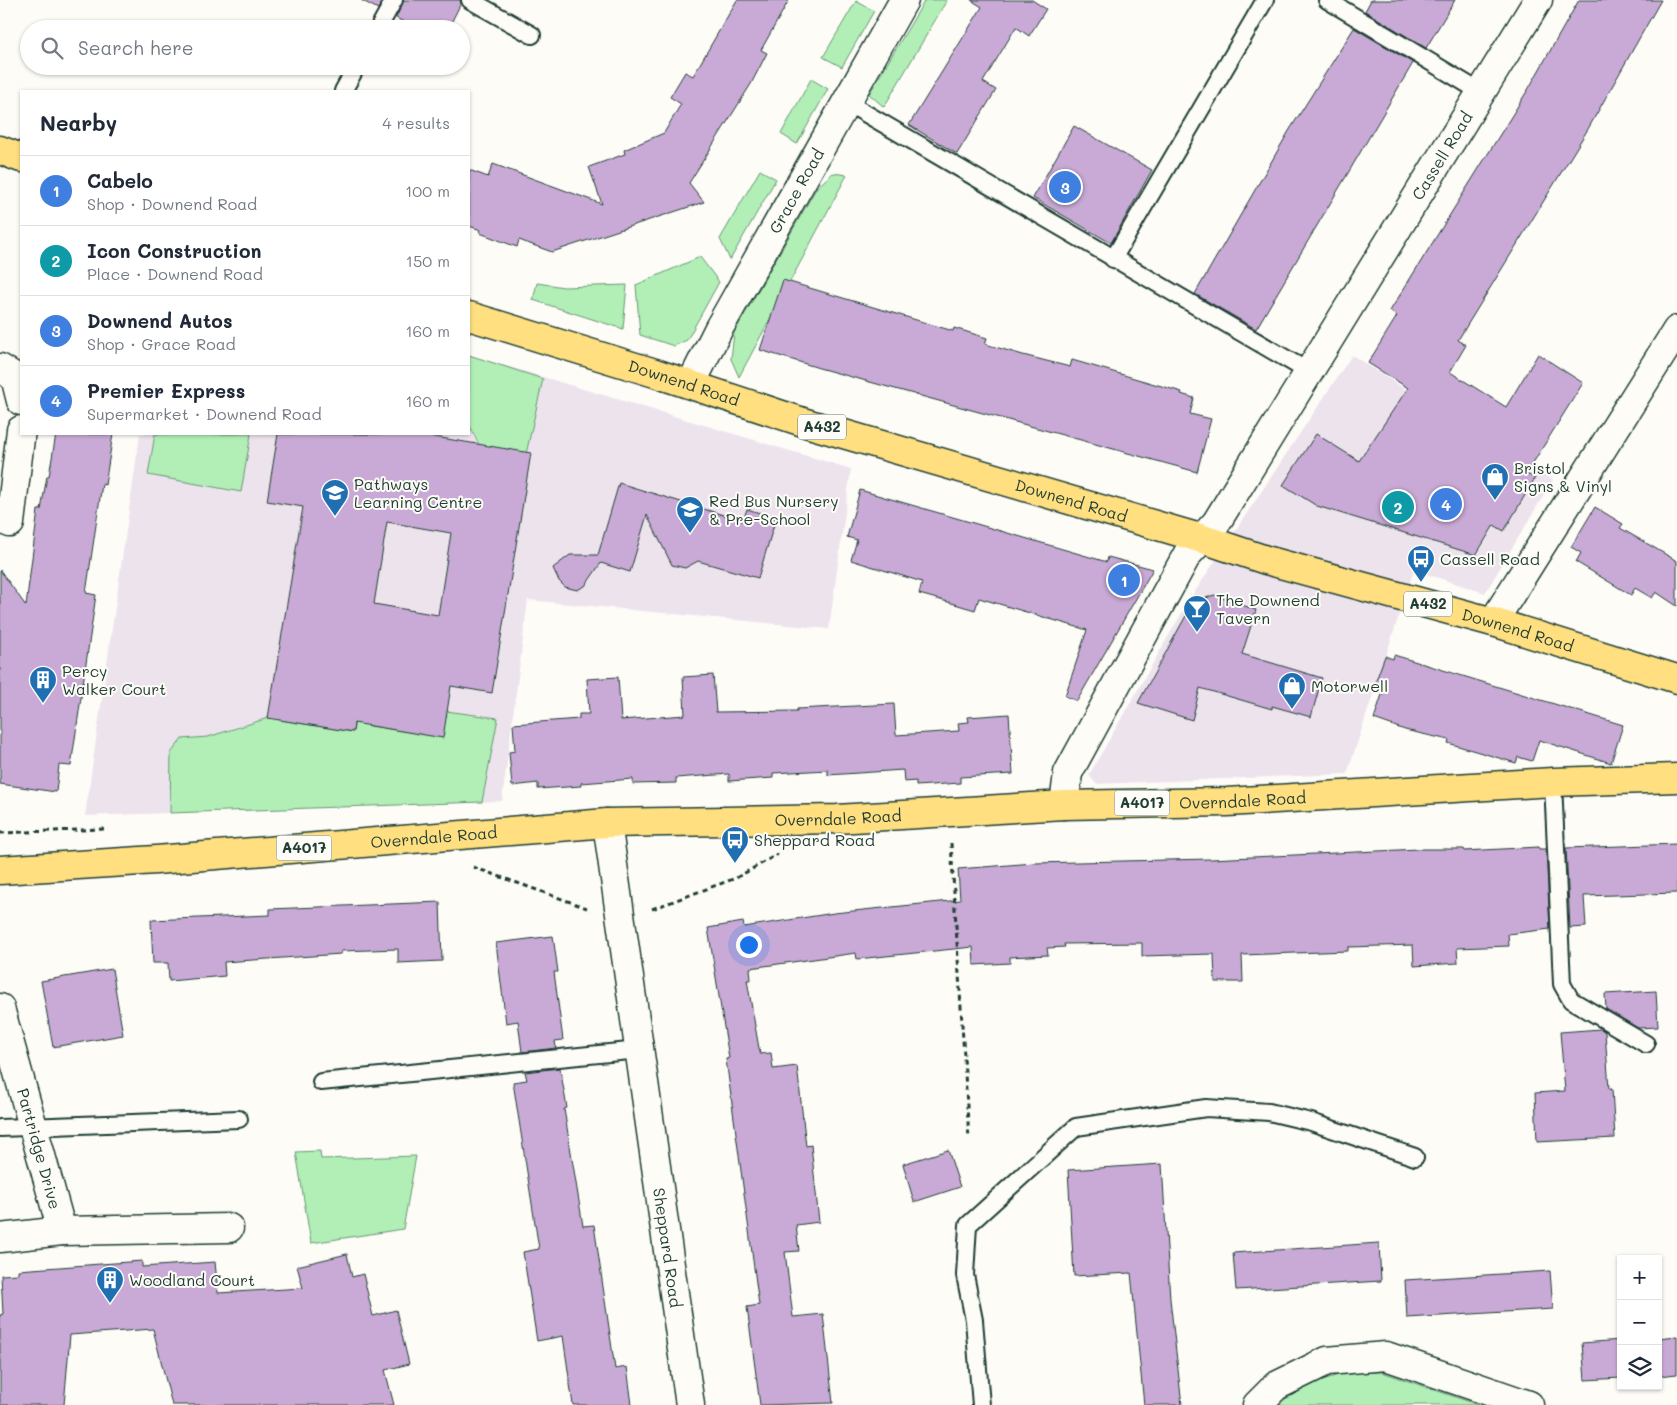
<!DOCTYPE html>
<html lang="en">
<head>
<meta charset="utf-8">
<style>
	body { margin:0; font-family:Mali,sans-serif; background:#f6f6f7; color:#1f2937 }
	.controls { position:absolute; right:15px; bottom:15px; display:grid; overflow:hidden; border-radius:0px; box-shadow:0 1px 4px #0004 }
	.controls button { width:45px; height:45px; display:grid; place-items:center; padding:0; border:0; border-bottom:1px solid #e0e1e3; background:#fff; color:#1f2937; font:25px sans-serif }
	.you { position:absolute; left:748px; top:944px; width:18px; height:18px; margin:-12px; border:4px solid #fff; border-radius:50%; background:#1a73e8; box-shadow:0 0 0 8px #1a73e833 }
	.badge { display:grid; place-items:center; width:32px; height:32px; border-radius:50%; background:#d93025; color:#fff; font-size:16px; font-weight:700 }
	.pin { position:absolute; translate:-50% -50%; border:2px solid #fff; box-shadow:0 1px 5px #0006 }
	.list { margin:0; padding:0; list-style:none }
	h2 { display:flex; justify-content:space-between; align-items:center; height:65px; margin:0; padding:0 20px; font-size:21px }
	h2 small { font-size:16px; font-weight:400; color:#747a83 }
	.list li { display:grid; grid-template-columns:32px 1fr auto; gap:15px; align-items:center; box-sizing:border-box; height:70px; padding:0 20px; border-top:1px solid #e0e1e3 }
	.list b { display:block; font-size:19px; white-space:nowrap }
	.list p { margin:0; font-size:16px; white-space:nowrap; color:#747a83 }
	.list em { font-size:16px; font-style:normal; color:#747a83 }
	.icon { flex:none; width:28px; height:28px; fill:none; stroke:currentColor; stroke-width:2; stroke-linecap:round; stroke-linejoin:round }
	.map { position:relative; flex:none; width:1677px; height:1405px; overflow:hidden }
	.search { position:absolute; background:#fff; box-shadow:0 1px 4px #0004; left:20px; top:20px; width:450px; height:55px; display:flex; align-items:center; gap:12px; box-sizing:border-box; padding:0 18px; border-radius:28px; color:#747a83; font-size:19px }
	.panel { position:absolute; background:#fff; box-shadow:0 1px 4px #0004; left:20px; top:90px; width:450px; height:345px; border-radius:0px }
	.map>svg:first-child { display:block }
	.built { fill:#ede3ed }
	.green { fill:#b1efb6; stroke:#689675 }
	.building { fill:#c9aad6; stroke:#1f3d34; fill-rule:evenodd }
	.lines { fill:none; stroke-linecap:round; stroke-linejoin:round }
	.service-casing { stroke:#1f3d34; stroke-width:20 }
	.minor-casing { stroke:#1f3d34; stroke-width:31 }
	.primary-casing { stroke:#1f3d34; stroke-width:31 }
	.path { stroke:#1f3d34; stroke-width:3; stroke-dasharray:5 4; stroke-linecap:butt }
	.service { stroke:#fdfcf7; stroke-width:16 }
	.minor { stroke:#fdfcf7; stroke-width:28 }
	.primary { stroke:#ffdf80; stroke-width:28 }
	.labels { text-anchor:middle; stroke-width:4; stroke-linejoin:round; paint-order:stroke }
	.shield { fill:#fdfcf7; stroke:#62766e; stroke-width:1 }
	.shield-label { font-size:15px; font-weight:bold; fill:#1f3d34 }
	.street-label { font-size:16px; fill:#1f3d34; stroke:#fdfcf7 }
	.poi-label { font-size:16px; fill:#1f3d34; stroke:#fdfcf7; text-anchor:start }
</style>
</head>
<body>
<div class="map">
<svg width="1677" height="1405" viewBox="0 0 1677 1405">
	<rect width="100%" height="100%" fill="#fdfcf7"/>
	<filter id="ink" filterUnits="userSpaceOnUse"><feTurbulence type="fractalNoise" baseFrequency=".02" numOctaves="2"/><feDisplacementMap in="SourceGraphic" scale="10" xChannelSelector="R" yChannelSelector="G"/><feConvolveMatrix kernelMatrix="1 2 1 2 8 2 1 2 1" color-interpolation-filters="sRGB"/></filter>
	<g filter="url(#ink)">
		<g class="built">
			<path d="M469 355 851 469 829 629 528 600 502 801 85 816 140 434H469Z"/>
			<path d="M1352 355 1472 432 1553 480 1485 593 1414 570 1347 774 1096 784 1089 775 1188 602Z"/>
		</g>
		<g class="green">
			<path d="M925 0H947L884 107 869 94Z"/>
			<path d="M856 1 874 11 842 67 823 57Z"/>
			<path d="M811 79 828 89 797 144 781 134Z"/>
			<path d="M760 170 776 179 730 260 720 239Z"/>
			<path d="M833 173 847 175 739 377 731 359 734 333 817 187Z"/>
			<path d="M700 257 719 282 687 340 674 346 640 335 636 285Z"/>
			<path d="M537 283 564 287 627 285 623 329 533 300Z"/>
			<path d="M469 355 543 379 526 454 479 445 469 424Z"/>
			<path d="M155 434H251L241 492 148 475Z"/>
			<path d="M362 679 369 726 442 737 446 711 498 718 482 802 170 813 171 753 182 739 208 737 268 718 353 732Z"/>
			<path d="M320 1151 321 1159 416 1156 403 1229 311 1243 296 1152Z"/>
			<path d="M1382 1372 1479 1405H1274L1316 1382 1345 1373Z"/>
		</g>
		<g class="building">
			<path d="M361 0H383L378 9Z"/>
			<path d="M404 0H460L461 3 448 29H418L396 18Z"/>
			<path d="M737 0H789L761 50 767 53 751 84 689 183 704 202 552 252 519 240 517 247 480 233 481 230 469 226V170L488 177 493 164 602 204 589 167 625 154 624 150 664 133 681 104 670 97 685 72 693 76Z"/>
			<path d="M971 0H1032L1046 9 1029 36 1016 27 983 82 996 90 957 154 909 125 982 7Z"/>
			<path d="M1371 0H1455L1426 48 1365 11Z"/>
			<path d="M1579 0H1661L1588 129 1458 340 1466 345 1450 372 1506 407 1538 354 1583 383 1526 474 1535 478 1504 531 1494 525 1476 555 1317 506 1283 485 1316 434 1359 461 1408 388 1368 363 1397 316 1390 311 1529 88Z"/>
			<path d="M1354 28 1413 63 1256 329 1195 294 1289 131Z"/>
			<path d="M1074 126 1152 170 1111 243 1033 198Z"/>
			<path d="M783 280 953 331 954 328 987 338 985 344 1023 355 1070 367 1072 360 1182 392 1181 394 1194 398 1190 414 1211 419 1197 472 819 368 760 350Z"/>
			<path d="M56 434H113L105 485 102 484 86 593 96 595 71 766 59 765 56 792 0 784V570L26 606 38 510H41L47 476H49Z"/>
			<path d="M278 434H417L531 453 492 693 451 686 443 738 354 723 353 732 268 718 303 507 267 501ZM387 522 451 533 438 615 374 604Z"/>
			<path d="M619 483 743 521 747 509 776 518 758 578 698 561 685 568 672 565 647 515 630 572 601 563 585 586 577 590 565 587 559 581 553 568 570 555H598Z"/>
			<path d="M860 490 1107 562 1108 557 1153 569 1077 701 1065 696 1087 630 979 598 975 610 948 602 919 594 922 582 851 560 857 540 847 537Z"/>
			<path d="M1595 507 1623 524 1620 528 1677 561V606L1656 592 1652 598 1635 588 1631 595 1576 562 1581 553 1571 547Z"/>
			<path d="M1214 595 1256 610 1242 654 1322 678 1311 717 1272 706V709L1200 688 1192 720 1138 703 1193 603Z"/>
			<path d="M1394 655 1623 725 1611 763 1539 740 1532 761 1518 757 1516 763 1448 743 1449 740 1405 730 1374 719 1385 685 1375 683 1385 656 1393 659Z"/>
			<path d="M713 675 716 712 797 711V709L894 704 896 735 959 731 958 723 969 722 968 717 1009 714 1013 774 960 777V783L916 786V781L904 782 903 770 828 775V770L773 773V778L729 781V774L676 778V783L633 784V779L581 783V786L538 789V783L512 786 509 752 515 751 513 724 579 719V714H589L587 679 618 677 621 720 685 715 683 677Z"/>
			<path d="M1677 844V893L1584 896 1586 927 1570 928 1566 848Z"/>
			<path d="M1539 847V849H1546L1550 929 1508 934 1509 946 1457 948 1458 963 1414 966 1413 945 1348 947V951L1242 955 1243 982H1215L1214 954 1142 956V943L1064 944 1065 947 1047 948 1048 955 1010 957V963L974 965 973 947 857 959 856 953 750 968 751 980H747L760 1054 771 1053 773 1069 797 1066 806 1146 811 1145 819 1222 796 1225 799 1251 785 1252 793 1317 823 1314 833 1403 760 1405 747 1307 759 1305 726 1059 729 1058 708 928 743 922 744 927 834 913 960 900 958 869 1034 863 1211 859 1419 849H1464L1465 851Z"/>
			<path d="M440 902 442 961 398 963V949L341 951V954L224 962 225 976 169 981 168 963H153L151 920 270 915V909Z"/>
			<path d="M553 936 558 972H554L563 1040 555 1041 556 1048 522 1052 518 1021 506 1023 496 943Z"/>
			<path d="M112 969 123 1035 53 1047 41 981Z"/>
			<path d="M1656 991 1658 1027 1638 1028 1606 1009 1605 994Z"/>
			<path d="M1601 1029 1605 1032 1609 1089H1612L1615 1138 1537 1142 1535 1093 1565 1091 1560 1032Z"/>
			<path d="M560 1068 567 1108 564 1109 583 1226 594 1225 615 1369 627 1367 632 1405H573L563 1336 537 1341 523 1252 539 1249 513 1082 527 1080 525 1072Z"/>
			<path d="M948 1150 960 1187 914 1202 903 1164Z"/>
			<path d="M1162 1164 1170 1299 1182 1405H1144L1131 1273 1074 1276 1068 1170Z"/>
			<path d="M1379 1243 1381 1281 1236 1290 1233 1253Z"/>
			<path d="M347 1254 352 1277 363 1274 373 1316 396 1310 409 1364 385 1370 394 1405H172L153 1329 70 1335 64 1405H0V1315L3 1314 1 1275 18 1274V1270L142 1261V1267L215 1262 218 1293 303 1288 297 1266Z"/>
			<path d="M1550 1271 1553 1309 1407 1318 1405 1280Z"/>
			<path d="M1677 1336V1374L1658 1376V1338Z"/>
			<path d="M1621 1340V1378L1585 1380 1582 1343Z"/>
		</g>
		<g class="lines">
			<defs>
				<g id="service">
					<path d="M470 0 532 35"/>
					<path d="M1327 0 1482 93"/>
					<path d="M378 29 394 0"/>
					<path d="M343 91 357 66"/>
					<path d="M846 102 1309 372"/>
					<path d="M1113 259 1265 0"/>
					<path d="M1553 782 1562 984 1571 1000 1646 1044"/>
					<path d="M321 1082 639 1050"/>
					<path d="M0 1128 239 1119"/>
					<path d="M981 1405 974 1320 965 1275 968 1225 1076 1127 1206 1108 1269 1112 1311 1122 1415 1157"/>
				</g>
				<g id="minor">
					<path d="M0 368 15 377 21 401"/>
					<path id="s1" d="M691 384 719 328 904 0"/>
					<path d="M10 523 21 430"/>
					<path d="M1493 622 1677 330"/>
					<path id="s2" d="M1064 805 1068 773 1187 555 1216 523 1538 0"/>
					<path id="s3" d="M607 823 690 1405"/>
					<path id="s4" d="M0 1008 62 1231"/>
					<path d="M0 1238 62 1231 229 1228"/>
					<path d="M1257 1405 1276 1386 1327 1361 1386 1356 1529 1405"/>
				</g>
				<g id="primary">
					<path d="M0 150 21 158"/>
					<path id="s5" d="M469 316 655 373 806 423 1203 539 1266 560 1493 622 1677 679"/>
					<path id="s6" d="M0 870 156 860 607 823 837 819 1064 805 1227 802 1553 782 1677 778"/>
				</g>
			</defs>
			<use href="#service" class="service-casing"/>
			<use href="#minor" class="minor-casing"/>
			<use href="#primary" class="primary-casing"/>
			<g class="path">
				<path d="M0 833 104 829"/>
				<path d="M951 843 969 1139"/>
				<path d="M473 867 587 908"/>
				<path d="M652 909 736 878 778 854"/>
			</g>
			<use href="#service" class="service"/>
			<use href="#minor" class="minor"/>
			<use href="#primary" class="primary"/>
		</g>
	</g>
	<defs>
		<symbol id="shop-pin" viewBox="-11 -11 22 30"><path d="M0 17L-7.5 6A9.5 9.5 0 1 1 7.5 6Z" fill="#1f6fb2" stroke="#fdfcf7"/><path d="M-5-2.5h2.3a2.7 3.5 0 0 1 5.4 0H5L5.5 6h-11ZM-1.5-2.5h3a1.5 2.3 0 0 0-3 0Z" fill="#fff"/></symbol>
		<symbol id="school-pin" viewBox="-11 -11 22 30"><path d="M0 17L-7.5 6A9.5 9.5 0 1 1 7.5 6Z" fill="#1f6fb2" stroke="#fdfcf7"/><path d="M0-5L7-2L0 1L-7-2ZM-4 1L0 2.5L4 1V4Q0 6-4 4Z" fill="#fff"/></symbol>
		<symbol id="bus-pin" viewBox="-11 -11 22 30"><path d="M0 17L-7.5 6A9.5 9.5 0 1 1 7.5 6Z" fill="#1f6fb2" stroke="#fdfcf7"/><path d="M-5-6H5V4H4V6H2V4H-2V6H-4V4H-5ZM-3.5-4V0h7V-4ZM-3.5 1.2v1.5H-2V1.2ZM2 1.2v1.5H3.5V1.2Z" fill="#fff"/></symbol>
		<symbol id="bar-pin" viewBox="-11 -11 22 30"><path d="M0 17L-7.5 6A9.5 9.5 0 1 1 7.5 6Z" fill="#1f6fb2" stroke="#fdfcf7"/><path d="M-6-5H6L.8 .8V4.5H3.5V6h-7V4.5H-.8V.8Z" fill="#fff"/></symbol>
		<symbol id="building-pin" viewBox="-11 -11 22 30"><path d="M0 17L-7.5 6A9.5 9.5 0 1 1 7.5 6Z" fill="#1f6fb2" stroke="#fdfcf7"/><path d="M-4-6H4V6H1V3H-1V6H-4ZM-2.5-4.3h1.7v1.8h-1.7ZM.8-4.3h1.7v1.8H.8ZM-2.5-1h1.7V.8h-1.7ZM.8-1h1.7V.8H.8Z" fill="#fff"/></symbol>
	</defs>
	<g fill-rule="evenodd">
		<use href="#shop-pin" x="1479" y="461" width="32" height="43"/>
		<use href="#school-pin" x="319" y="477" width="32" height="43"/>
		<use href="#school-pin" x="674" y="494" width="32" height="43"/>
		<use href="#bus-pin" x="1405" y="543" width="32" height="43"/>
		<use href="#bar-pin" x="1181" y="593" width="32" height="43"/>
		<use href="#building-pin" x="27" y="664" width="32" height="43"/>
		<use href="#shop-pin" x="1276" y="670" width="32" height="43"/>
		<use href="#bus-pin" x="719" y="824" width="32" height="43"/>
		<use href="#building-pin" x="94" y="1264" width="32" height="43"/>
	</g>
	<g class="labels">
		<g class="shield">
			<rect x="798" y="414.5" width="48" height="25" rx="4"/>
			<rect x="1404" y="591.5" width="48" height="25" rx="4"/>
			<rect x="1114.5" y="790.5" width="55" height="25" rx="4"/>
			<rect x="276.5" y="835.5" width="55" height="25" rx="4"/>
		</g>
		<g class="shield-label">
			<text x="822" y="432">A432</text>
			<text x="1428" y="609">A432</text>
			<text x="1142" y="808">A4017</text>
			<text x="304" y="853">A4017</text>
		</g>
		<g class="street-label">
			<text dy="6" stroke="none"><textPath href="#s2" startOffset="755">Cassell Road</textPath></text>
			<text dy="6" stroke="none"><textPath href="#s1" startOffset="220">Grace Road</textPath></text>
			<text dy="6" stroke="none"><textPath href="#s5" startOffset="225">Downend Road</textPath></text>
			<text dy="6" stroke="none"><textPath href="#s5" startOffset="630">Downend Road</textPath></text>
			<text dy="6" stroke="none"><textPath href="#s5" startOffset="1095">Downend Road</textPath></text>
			<text dy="6" stroke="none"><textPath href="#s6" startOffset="1245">Overndale Road</textPath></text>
			<text dy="6" stroke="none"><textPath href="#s6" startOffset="840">Overndale Road</textPath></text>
			<text dy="6" stroke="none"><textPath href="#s6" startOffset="435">Overndale Road</textPath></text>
			<text dy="6" stroke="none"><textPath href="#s4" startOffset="146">Partridge Drive</textPath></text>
			<text dy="6" stroke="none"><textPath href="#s3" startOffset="429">Sheppard Road</textPath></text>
		</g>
		<g class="poi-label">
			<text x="1514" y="474">Bristol<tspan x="1514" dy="18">Signs &amp; Vinyl</tspan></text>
			<text x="354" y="490">Pathways<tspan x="354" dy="18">Learning Centre</tspan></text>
			<text x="709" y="507">Red Bus Nursery<tspan x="709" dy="18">&amp; Pre-School</tspan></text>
			<text x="1440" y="565">Cassell Road</text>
			<text x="1216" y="606">The Downend<tspan x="1216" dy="18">Tavern</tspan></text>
			<text x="62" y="677">Percy<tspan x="62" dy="18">Walker Court</tspan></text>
			<text x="1311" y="692">Motorwell</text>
			<text x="754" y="846">Sheppard Road</text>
			<text x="129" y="1286">Woodland Court</text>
		</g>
	</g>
</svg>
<div class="controls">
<button>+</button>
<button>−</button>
<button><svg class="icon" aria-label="layers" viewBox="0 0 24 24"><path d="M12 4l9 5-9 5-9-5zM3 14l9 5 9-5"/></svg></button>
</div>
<div class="you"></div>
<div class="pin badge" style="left:1124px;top:580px;background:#3f7fe0">1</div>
<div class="pin badge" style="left:1398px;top:507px;background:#0f9aa8">2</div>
<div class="pin badge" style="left:1065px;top:187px;background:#3f7fe0">3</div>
<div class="pin badge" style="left:1446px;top:504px;background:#3f7fe0">4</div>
<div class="search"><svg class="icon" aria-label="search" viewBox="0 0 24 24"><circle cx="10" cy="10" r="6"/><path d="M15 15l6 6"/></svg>Search here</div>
<section class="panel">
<h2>Nearby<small>4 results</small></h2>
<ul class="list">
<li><span class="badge" style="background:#3f7fe0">1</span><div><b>Cabelo</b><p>Shop · Downend Road</p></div><em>100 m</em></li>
<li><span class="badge" style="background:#0f9aa8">2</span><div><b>Icon Construction</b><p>Place · Downend Road</p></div><em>150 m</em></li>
<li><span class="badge" style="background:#3f7fe0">3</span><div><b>Downend Autos</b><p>Shop · Grace Road</p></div><em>160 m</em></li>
<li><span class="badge" style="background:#3f7fe0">4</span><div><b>Premier Express</b><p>Supermarket · Downend Road</p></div><em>160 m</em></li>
</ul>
</section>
</div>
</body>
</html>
